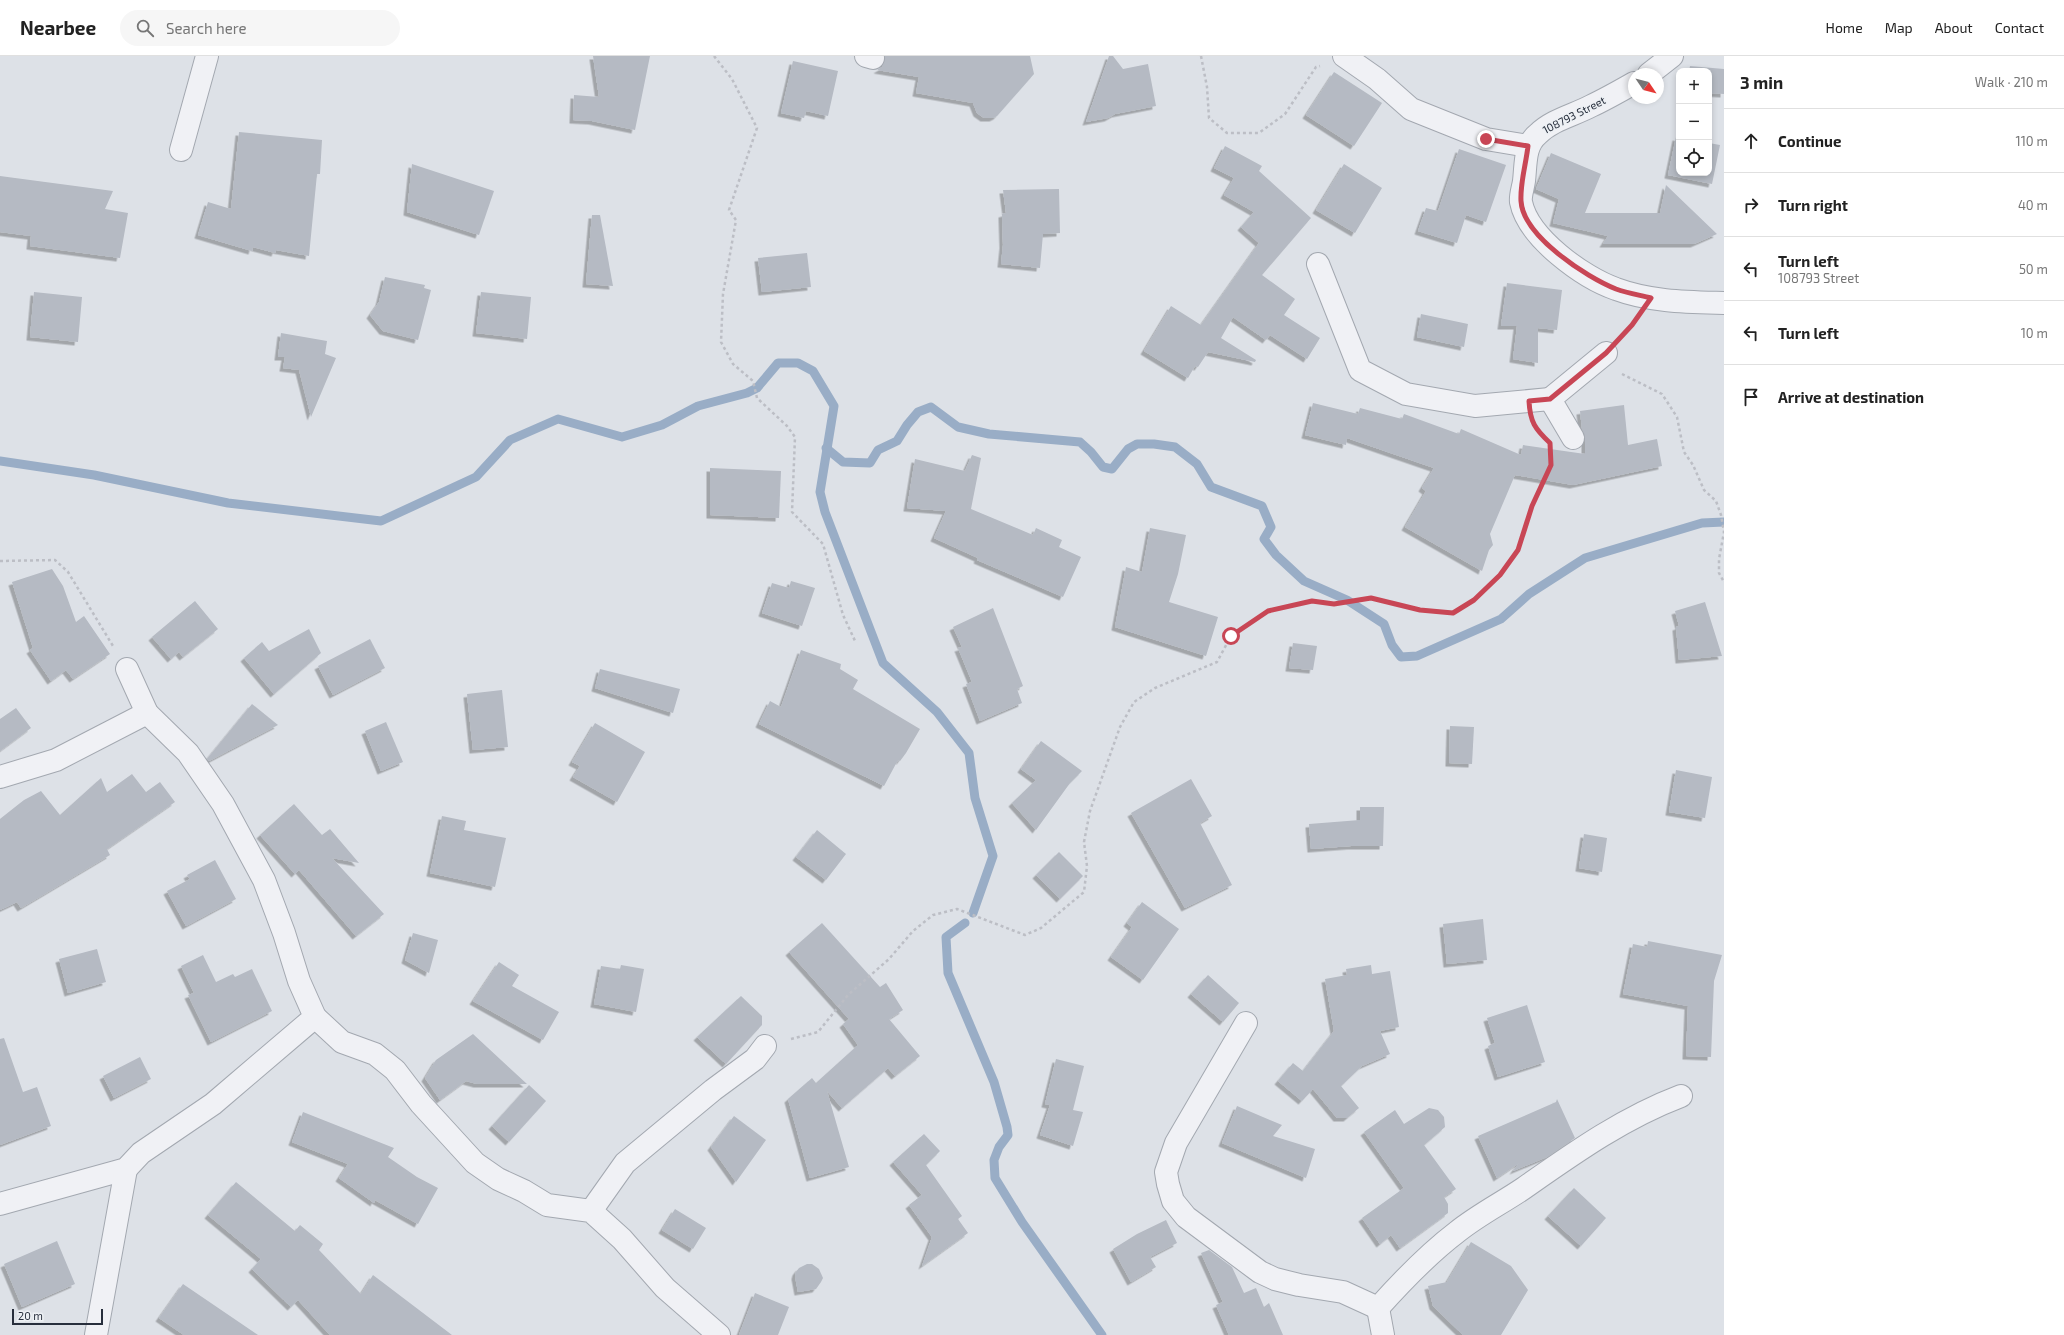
<!DOCTYPE html>
<html lang="en">
<head>
<meta charset="utf-8">
<style>
	body { margin:0; font-family:"Exo 2",sans-serif; background:#f6f6f6; color:#222 }
	.controls { position:absolute; right:12px; top:12px; display:grid; overflow:hidden; border-radius:8px; box-shadow:0 2px 6px #0003 }
	.controls button { width:36px; height:36px; display:grid; place-items:center; padding:0; border:0; border-bottom:1px solid #e0e0e0; background:#fff; color:#222; font:20px sans-serif }
	.compass { position:absolute; left:1628px; top:12px; width:36px; height:36px; border-radius:50%; background:#fff; box-shadow:0 2px 6px #0003; rotate:125deg }
	.scale { position:absolute; left:12px; bottom:10px; width:91px; box-sizing:border-box; padding-left:4px; border:2px solid #272e3c; border-top:0; font-size:11px; line-height:14px; white-space:nowrap; color:#272e3c; -webkit-text-stroke:3px #edf0f4; paint-order:stroke }
	.stop { position:absolute; width:12px; height:12px; margin:-9px; border:3px solid #c84655; border-radius:50%; background:#fff }
	.stop.end { background:#c84655; border-color:#fff; box-shadow:0 1px 4px #0008 }
	.list { margin:0; padding:0; list-style:none }
	h2 { display:flex; justify-content:space-between; align-items:center; height:52px; margin:0; padding:0 16px; font-size:17px }
	h2 small { font-size:13px; font-weight:400; color:#767676 }
	.list li { display:grid; grid-template-columns:26px 1fr auto; gap:12px; align-items:center; box-sizing:border-box; height:64px; padding:0 16px; border-top:1px solid #e0e0e0 }
	.list b { display:block; font-size:15px; white-space:nowrap }
	.list p { margin:0; font-size:13px; white-space:nowrap; color:#767676 }
	.list em { font-size:13px; font-style:normal; color:#767676 }
	.icon { flex:none; width:22px; height:22px; fill:none; stroke:currentColor; stroke-width:2; stroke-linecap:round; stroke-linejoin:round }
	.map { position:relative; flex:none; width:1724px; height:1279px; overflow:hidden }
	header { display:flex; align-items:center; gap:24px; box-sizing:border-box; height:56px; padding:0 20px; background:#fff; border-bottom:1px solid #e0e0e0 }
	header strong { font-size:19px }
	nav { display:flex; gap:22px; margin-inline-start:auto; font-size:14px }
	.search { width:280px; height:36px; background:#f6f6f6; display:flex; align-items:center; gap:10px; box-sizing:border-box; padding:0 14px; border-radius:22px; color:#767676; font-size:15px }
	main { display:flex }
	aside { flex:1; background:#fff }
	.map>svg:first-child { display:block }
	.lines { fill:none; stroke-linecap:round; stroke-linejoin:round }
	.stream { stroke:#99adc6; stroke-width:9 }
	.building { fill:#b5bac3; filter:url(#shadow) }
	.street-casing { stroke:#a3a8b0; stroke-width:24 }
	.path { stroke:#bcbec5; stroke-width:2.5; stroke-dasharray:3 3; stroke-linecap:butt }
	.street { stroke:#f0f1f5; stroke-width:22 }
	.route { stroke:#c84655; stroke-width:5 }
	.labels { text-anchor:middle; stroke-width:3; stroke-linejoin:round; paint-order:stroke }
	.street-label { font-size:11px; fill:#272e3c; stroke:#edf0f4 }
</style>
</head>
<body>
<header>
<strong>Nearbee</strong>
<div class="search"><svg class="icon" aria-label="search" viewBox="0 0 24 24"><circle cx="10" cy="10" r="6"/><path d="M15 15l6 6"/></svg>Search here</div>
<nav><a>Home</a><a>Map</a><a>About</a><a>Contact</a></nav>
</header>
<main>
<div class="map">
<svg width="1724" height="1279" viewBox="0 0 1724 1279">
	<defs>
		<filter id="shadow"><feDropShadow dx="-3.5" dy="3.5" stdDeviation="0" flood-color="#0004"/></filter>
	</defs>
	<rect width="100%" height="100%" fill="#dde1e7"/>
	<g class="lines">
		<g class="stream">
			<path d="M826 392 843 406 870 407 878 394 897 385 907 369 918 356 931 351 958 371 989 378 1080 386 1091 396 1103 411 1112 413 1128 393 1137 388H1154L1175 391 1197 408 1211 431 1262 450 1271 471 1264 483 1276 499 1304 525 1347 544 1384 568 1392 589 1401 601 1417 600 1501 563 1529 538 1585 502 1702 467 1724 466"/>
			<path d="M0 405 94 419 228 447 381 465 476 421 510 384 558 363 622 381 662 369 698 350 747 337 757 332 778 307H798L813 315 834 350 820 436 825 456 883 607 937 656 969 697 975 742 993 800 973 857"/>
			<path d="M965 867 946 881 948 917 994 1026 1007 1071 1008 1079 999 1091 994 1104 995 1122 1022 1166 1102 1279"/>
		</g>
	</g>
	<g class="building">
		<path d="M593 0H650L635 74 592 65 573 64 574 39 599 41Z"/>
		<path d="M885 0H1030L1034 18 997 60 993 62H984L977 57 973 47 916 37 919 21 877 14 882 11Z"/>
		<path d="M1109 0H1113L1123 13 1148 8 1156 50 1115 58 1108 62 1086 66Z"/>
		<path d="M793 5 838 15 828 60 806 55 804 62 781 57Z"/>
		<path d="M1690 10 1724 13V38L1709 37V15H1689Z"/>
		<path d="M1334 16 1382 47 1354 90 1306 59Z"/>
		<path d="M239 76 322 84 320 118H317L309 200 276 194 275 197 253 191 252 195 198 179 208 146 231 153Z"/>
		<path d="M1676 81 1679 82V117H1709V87L1720 89 1712 128 1668 119Z"/>
		<path d="M1225 90 1262 110 1259 115 1311 162 1262 219 1295 243 1284 259 1320 282 1307 303 1270 279 1266 284 1233 261 1221 282 1256 304 1255 306 1208 296 1198 311 1195 310 1188 322 1144 295 1171 250 1201 269 1259 187 1241 171 1254 156 1224 139 1234 122 1214 112Z"/>
		<path d="M1459 93 1506 109 1486 166 1466 159 1457 187 1418 175 1426 152 1438 155Z"/>
		<path d="M1551 97 1601 118 1585 157H1660L1666 129 1717 178 1694 188H1603L1608 180 1553 167 1559 143 1536 133Z"/>
		<path d="M412 108 494 135 479 179 407 156Z"/>
		<path d="M1344 108 1382 132 1355 177 1316 154Z"/>
		<path d="M0 120 113 135 105 153 128 157 120 202 30 190 31 180 0 176Z"/>
		<path d="M1059 133 1060 177 1043 178 1040 212 1001 208 1003 189 1002 158 1006 157 1003 134Z"/>
		<path d="M592 159H600L613 230 586 228Z"/>
		<path d="M807 197 811 231 762 236 758 202Z"/>
		<path d="M385 221 425 229 424 232 431 234 418 284 383 275 370 259 379 246Z"/>
		<path d="M1507 227 1562 234 1557 274 1538 272V307L1513 303 1517 270H1501Z"/>
		<path d="M34 236 82 241 78 286 30 281Z"/>
		<path d="M481 236 531 241 527 283 476 277Z"/>
		<path d="M1421 258 1468 268 1464 291 1417 281Z"/>
		<path d="M281 277 327 285 325 298 336 302 311 361 299 314 283 312 285 301H278Z"/>
		<path d="M1313 347 1358 358 1360 352 1402 363 1404 358 1459 378 1461 373 1521 399 1523 389 1585 398V382L1582 373 1580 355 1624 349 1628 389 1657 383 1662 410 1573 429 1515 419 1490 478 1493 489 1489 494 1482 515 1405 471 1426 435 1422 432 1434 412 1347 382 1346 389 1305 379Z"/>
		<path d="M972 399 981 402 971 453 1033 479 1036 472 1062 484 1059 491 1081 501 1063 541 977 504 978 502 934 482 946 455 907 452 915 403 965 415Z"/>
		<path d="M710 412 781 415 779 462 710 459Z"/>
		<path d="M1150 472 1186 479 1178 518 1169 546 1218 561 1206 600 1115 571 1126 511 1142 516Z"/>
		<path d="M52 513 63 530 76 566 84 560 110 598 73 623 66 614 51 625 30 594 33 592 12 526Z"/>
		<path d="M791 525 815 532 802 570 762 557 772 527 789 532Z"/>
		<path d="M195 545 218 573 183 601 179 596 171 603 152 581Z"/>
		<path d="M1705 546 1722 600 1679 604 1676 571 1679 570 1675 555Z"/>
		<path d="M993 552 1023 630 1017 633 1022 647 980 665 966 628 972 626 958 592 962 591 953 571Z"/>
		<path d="M309 573 321 597 274 638 244 602 262 586 269 595Z"/>
		<path d="M370 583 385 612 333 639 318 610Z"/>
		<path d="M1293 587 1317 590 1313 614 1289 612Z"/>
		<path d="M801 594 841 608 840 613 858 624 853 633 920 673 906 697 900 705 898 704 884 730 759 668 770 645 781 651Z"/>
		<path d="M600 613 680 633 673 657 595 632Z"/>
		<path d="M502 634 508 691 473 694 467 638Z"/>
		<path d="M252 648 278 669 209 705 207 703Z"/>
		<path d="M16 652 31 672 0 695V663Z"/>
		<path d="M386 666 403 706 381 715 365 675Z"/>
		<path d="M595 667 645 696 617 746 573 721 580 710 572 706Z"/>
		<path d="M1450 670 1474 671 1472 708 1449 707Z"/>
		<path d="M1041 685 1082 715 1070 727 1036 774 1012 747 1036 724 1021 713Z"/>
		<path d="M1676 714 1712 721 1705 762 1669 756Z"/>
		<path d="M132 718 146 736 160 726 175 746 107 793 110 799 21 852 17 846 0 854V763L24 744 41 735 60 759 101 722 107 736Z"/>
		<path d="M1191 723 1212 760 1200 767 1232 829 1185 852 1131 757Z"/>
		<path d="M294 748 322 779 330 773 359 807 332 802 384 858 356 880 299 814 295 818 260 779Z"/>
		<path d="M1360 751H1384L1383 790H1351L1311 793 1309 768 1360 764Z"/>
		<path d="M442 760 466 765 464 774 506 782 495 831 430 817Z"/>
		<path d="M817 774 846 798 826 824 796 801Z"/>
		<path d="M1584 778 1607 782 1602 816 1579 812Z"/>
		<path d="M1059 796 1083 820 1060 843 1036 819Z"/>
		<path d="M215 804 236 843 186 870 167 835 190 823 187 819Z"/>
		<path d="M1142 846 1179 873 1143 924 1111 901 1132 871 1127 867Z"/>
		<path d="M1483 863 1487 904 1447 908 1443 868Z"/>
		<path d="M822 867 880 931 886 927 903 954 889 963 920 1000 895 1020 888 1012 842 1052 827 1035 849 1111 810 1122 788 1043 812 1022 816 1027 858 989 843 968 849 963 789 896Z"/>
		<path d="M413 877 438 884 429 917 405 904Z"/>
		<path d="M1648 885 1722 899 1714 925 1711 1001 1686 1000 1688 950 1623 938 1633 888 1647 891Z"/>
		<path d="M97 893 106 926 68 937 59 903Z"/>
		<path d="M203 899 216 926 233 918 235 921 252 913 272 955 211 986 188 939 194 937 181 910Z"/>
		<path d="M499 906 519 919 512 930 559 956 543 984 473 945Z"/>
		<path d="M621 909 644 913 636 956 594 948 601 910 620 913Z"/>
		<path d="M1371 909 1372 918 1390 915 1399 971 1380 975 1390 998 1362 1010 1341 1030 1359 1052 1347 1062H1337L1313 1033 1302 1045 1278 1025 1293 1007 1303 1015 1334 975 1325 923 1347 919 1346 913Z"/>
		<path d="M1208 919 1239 947 1223 966 1191 938Z"/>
		<path d="M741 940 762 960V969L726 1008 697 981Z"/>
		<path d="M1527 949 1545 1006 1498 1021 1488 990 1495 987 1487 962Z"/>
		<path d="M473 978 527 1028H477L466 1025 440 1044 425 1022 436 1004Z"/>
		<path d="M4 982 23 1036 37 1031 51 1070 0 1089V983Z"/>
		<path d="M140 1001 151 1023 114 1042 103 1020Z"/>
		<path d="M1056 1003 1084 1010 1073 1054 1083 1056 1073 1090 1040 1079 1050 1049 1045 1048Z"/>
		<path d="M529 1029 546 1045 509 1086 492 1070Z"/>
		<path d="M1557 1043 1575 1082 1547 1101 1513 1115 1519 1107 1497 1122 1478 1080 1556 1046Z"/>
		<path d="M1237 1050 1282 1069 1273 1080 1315 1093 1306 1122 1222 1087Z"/>
		<path d="M1429 1052 1438 1054 1444 1061 1445 1071 1424 1089 1456 1133 1444 1141 1448 1148V1157L1400 1192 1391 1179 1380 1188 1362 1162 1404 1132 1364 1076 1395 1054 1404 1068Z"/>
		<path d="M303 1056 394 1092 388 1101 417 1121 438 1132 418 1168 375 1144 374 1147 339 1122 348 1108 292 1086Z"/>
		<path d="M734 1060 766 1084 736 1126 711 1091Z"/>
		<path d="M924 1078 940 1095 926 1109 962 1160 958 1163 968 1177 922 1210 932 1181 909 1149 922 1139 893 1106Z"/>
		<path d="M236 1126 295 1175 300 1169 323 1188 319 1194 361 1238 373 1219 452 1279H330L298 1244 291 1251 252 1213 261 1203 208 1159Z"/>
		<path d="M1574 1132 1606 1162 1581 1190 1548 1160Z"/>
		<path d="M675 1153 706 1172 693 1193 662 1174Z"/>
		<path d="M1166 1164 1177 1187 1150 1201 1156 1211 1131 1226 1113 1193 1137 1178Z"/>
		<path d="M57 1185 75 1228 22 1251 4 1208Z"/>
		<path d="M1471 1186 1511 1210 1528 1234 1501 1279H1463L1433 1250 1428 1230 1447 1226Z"/>
		<path d="M1209 1194 1232 1211 1244 1237 1256 1232 1264 1251 1269 1247 1283 1279H1229L1216 1249 1223 1246 1201 1197Z"/>
		<path d="M807 1208H812L819 1213 823 1222 821 1226 816 1233 798 1236 795 1220 796 1216 799 1212Z"/>
		<path d="M183 1228 258 1279H184L159 1262Z"/>
		<path d="M755 1237 789 1251 778 1279H739Z"/>
	</g>
	<g class="lines">
		<defs>
			<g id="street">
				<path d="M866 0 873 2"/>
				<path d="M1344 0 1377 23 1411 53 1486 83 1528 90"/>
				<path d="M1649 18 1672 0"/>
				<path d="M1634 27C1620 35 1606 43 1591 50 1574 59 1552 64 1538 78 1524 89 1526 109 1524 125 1523 132 1520 140 1521 146 1528 182 1584 222 1616 233 1651 246 1688 246 1724 247"/>
				<path d="M181 94 207 0"/>
				<path d="M1318 208 1360 314 1406 338 1475 350 1550 343"/>
				<path d="M1573 382 1550 343 1606 297"/>
				<path d="M0 721 56 704 147 657"/>
				<path d="M315 961 342 986 375 998 395 1014 421 1048 475 1107 498 1123 524 1135 547 1149 591 1155 622 1183 665 1232 719 1279"/>
				<path d="M1246 967 1176 1087 1166 1116 1168 1128 1173 1145 1186 1161 1260 1216 1275 1223 1299 1229 1343 1236 1378 1252C1403 1224 1428 1198 1457 1176 1478 1159 1502 1147 1524 1132 1574 1097 1623 1062 1681 1040"/>
				<path d="M0 1148 126 1113 141 1097 213 1048 315 961 299 925 284 877 264 824 223 748 188 697 147 657 127 613"/>
				<path d="M591 1155 625 1107 713 1034 755 1003 765 990"/>
				<path d="M1378 1252 1383 1279"/>
				<path d="M96 1279 126 1113"/>
			</g>
		</defs>
		<use href="#street" class="street-casing"/>
		<g class="path">
			<path d="M714 0 732 23 757 72 729 154 736 164 723 238 721 286 733 308 753 325 757 342 787 370 795 381 792 456 823 488 843 559 856 587"/>
			<path d="M1201 0 1207 31 1209 62 1227 77H1259L1285 58 1316 11 1320 10"/>
			<path d="M1625 277 1634 266"/>
			<path d="M1622 318 1662 338 1677 361 1684 396 1693 409 1704 434 1716 445 1721 459 1724 476 1719 503V517L1724 526"/>
			<path d="M0 505 55 504 68 516 113 590"/>
			<path d="M791 983 818 976 848 939 889 903 913 875 933 859 957 853 1025 879 1041 872 1084 836 1087 810 1084 786 1090 755 1120 671 1134 646 1155 632 1217 606 1231 580 1268 555 1312 545 1334 548 1371 542 1420 554 1453 557 1474 544 1500 519 1518 494 1532 450 1551 409 1550 398"/>
		</g>
		<use href="#street" class="street"/>
	</g>
	<g class="lines">
		<path class="route" d="M1231 580 1268 555 1312 545 1334 548 1371 542 1420 554 1453 557 1474 544 1500 519 1518 494 1532 450 1551 409 1550 387C1535 373 1530 366 1529 345L1550 343 1606 297 1632 269 1651 242C1639 239 1627 237 1616 233 1586 221 1523 180 1521 145 1520 127 1526 108 1528 90L1486 83"/>
	</g>
	<g class="labels">
		<g class="street-label">
			<text transform="translate(1574 59) rotate(-27)" y="4">108793 Street</text>
		</g>
	</g>
</svg>
<div class="controls">
<button>+</button>
<button>−</button>
<button><svg class="icon" aria-label="locate" viewBox="0 0 24 24"><circle cx="12" cy="12" r="6"/><path d="M12 2v4M12 18v4M2 12h4M18 12h4"/></svg></button>
</div>
<svg class="compass" viewBox="-18 -18 36 36"><path d="M0-13l5 13h-10z" fill="#e53935"/><path d="M0 13l5-13h-10z" fill="#767676"/></svg>
<div class="scale">20 m</div>
<div class="stop" style="left:1231px;top:580px"></div>
<div class="stop end" style="left:1486px;top:83px"></div>
</div>
<aside>
<h2>3 min<small>Walk · 210 m</small></h2>
<ul class="list">
<li><svg class="icon" aria-label="ahead" viewBox="0 0 24 24"><path d="M12 20V5M6 11l6-6 6 6"/></svg><div><b>Continue</b></div><em>110 m</em></li>
<li><svg class="icon" aria-label="right" viewBox="0 0 24 24"><path d="M7 20v-9h11M14 6l5 5-5 5"/></svg><div><b>Turn right</b></div><em>40 m</em></li>
<li><svg class="icon" aria-label="left" viewBox="0 0 24 24"><path d="M17 20v-9H6M10 6l-5 5 5 5"/></svg><div><b>Turn left</b><p>108793 Street</p></div><em>50 m</em></li>
<li><svg class="icon" aria-label="left" viewBox="0 0 24 24"><path d="M17 20v-9H6M10 6l-5 5 5 5"/></svg><div><b>Turn left</b></div><em>10 m</em></li>
<li><svg class="icon" aria-label="arrive" viewBox="0 0 24 24"><path d="M6 21V4h12l-3 4 3 4H6"/></svg><div><b>Arrive at destination</b></div></li>
</ul>
</aside>
</main>
</body>
</html>
